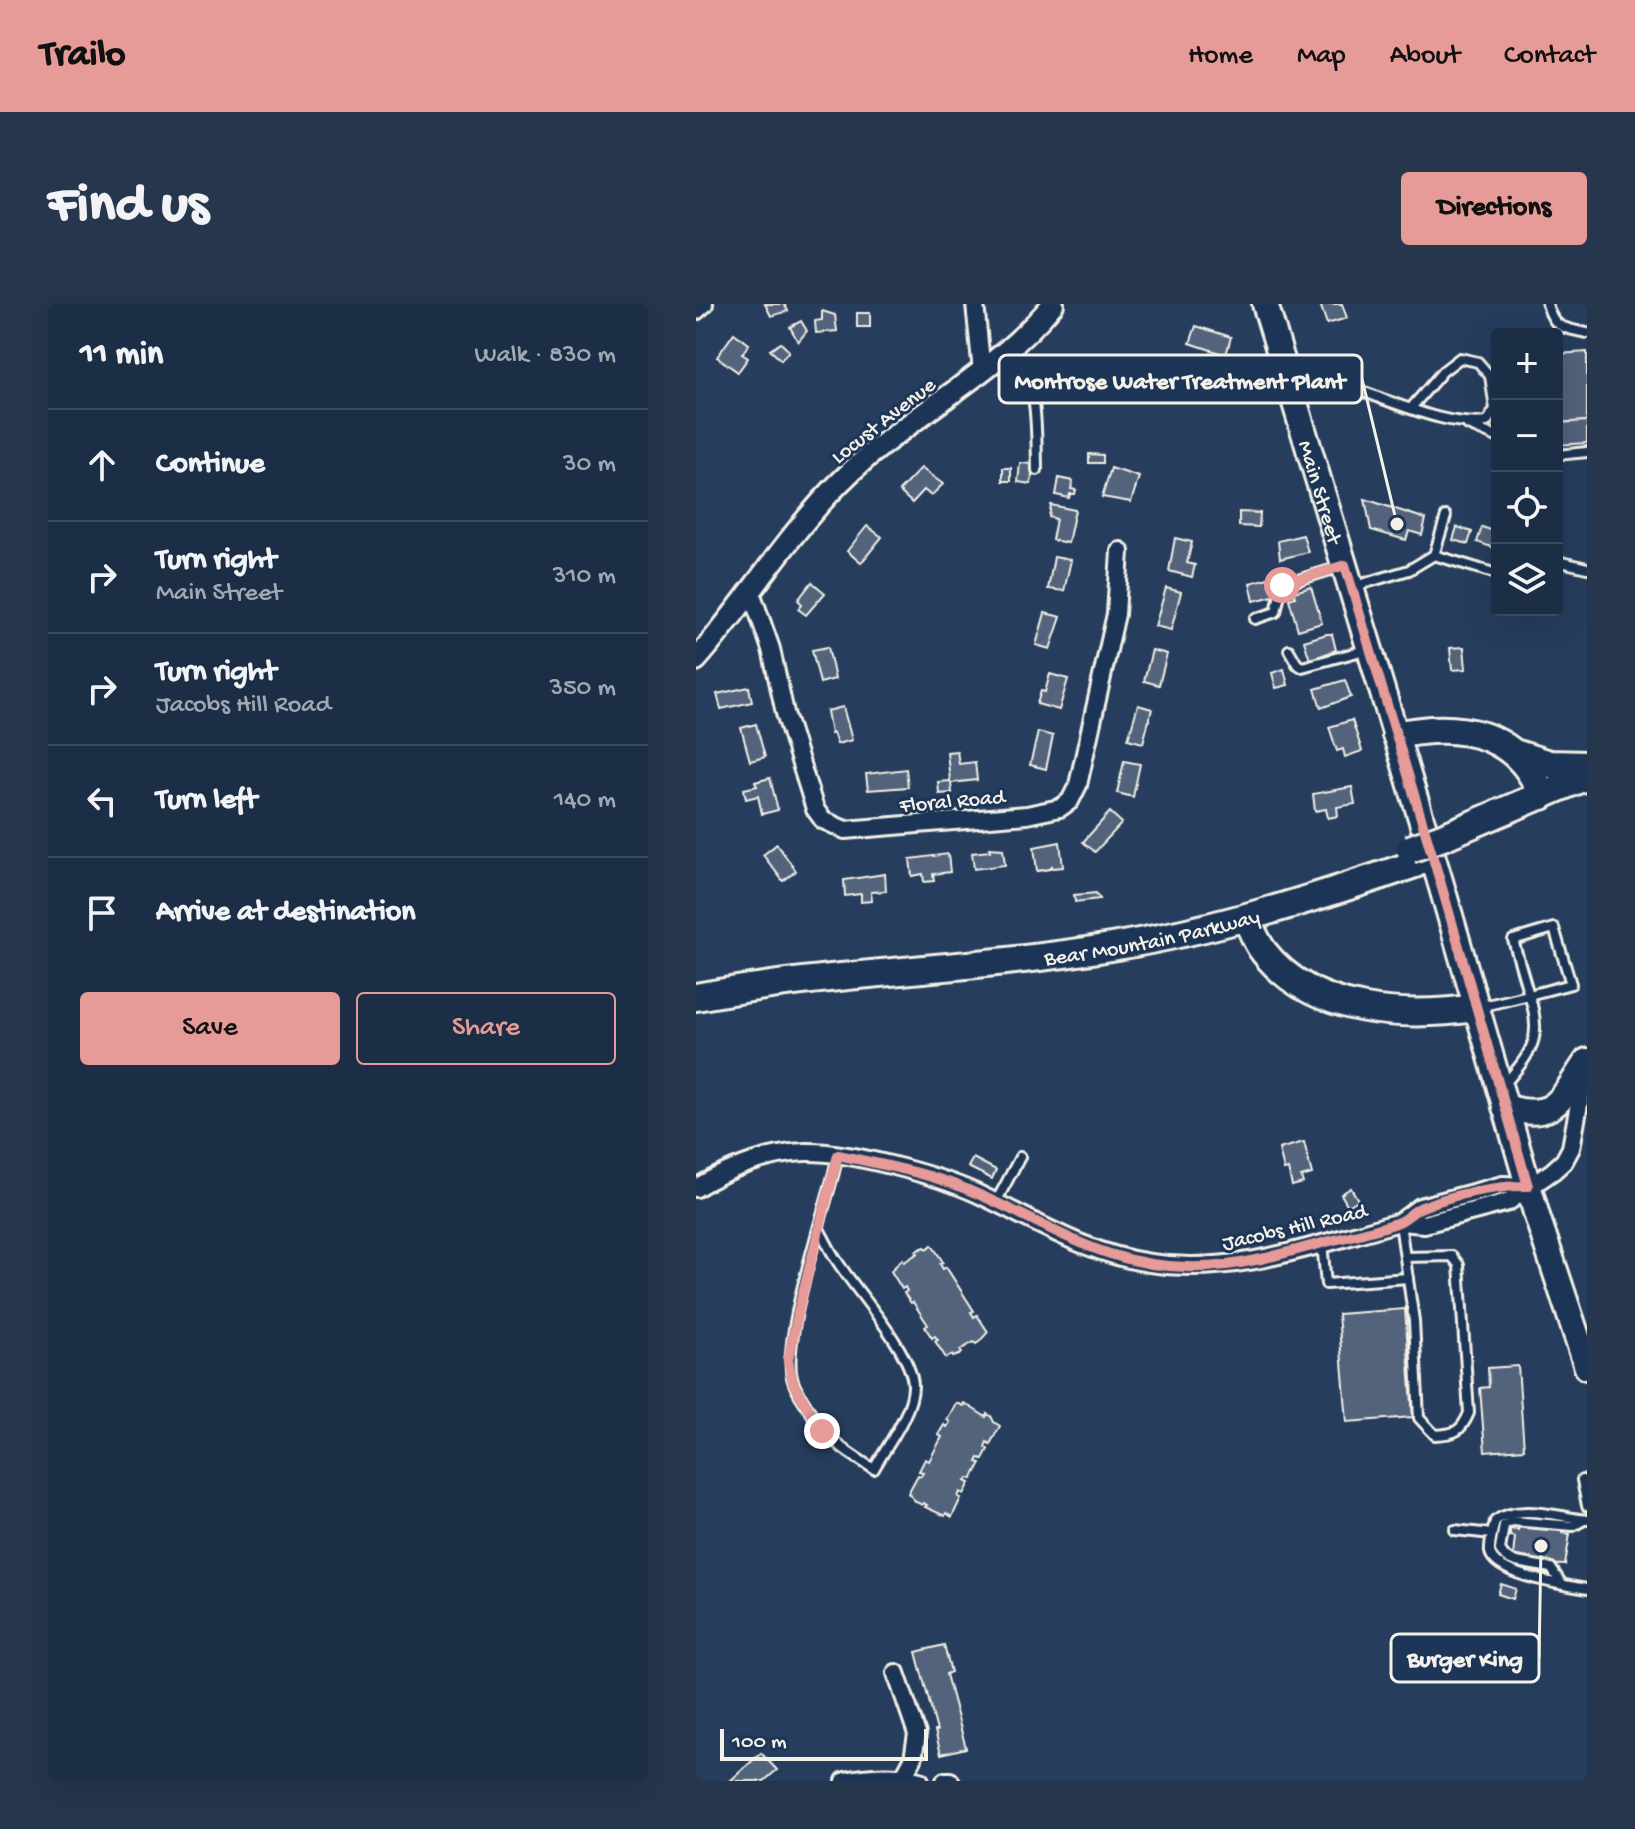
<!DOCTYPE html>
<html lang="en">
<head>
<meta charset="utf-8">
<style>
	body { margin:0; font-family:"Gochi Hand",sans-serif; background:#25364d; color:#f1f3f6 }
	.controls { position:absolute; right:24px; top:24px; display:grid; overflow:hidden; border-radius:8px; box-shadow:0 8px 32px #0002 }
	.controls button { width:72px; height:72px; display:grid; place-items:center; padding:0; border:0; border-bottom:2px solid #3a4a5f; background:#1c2e46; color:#f1f3f6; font:40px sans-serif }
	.scale { position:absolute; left:24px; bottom:20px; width:208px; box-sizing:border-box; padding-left:8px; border:4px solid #f4f1e8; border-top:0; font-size:22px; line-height:28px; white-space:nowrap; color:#f4f1e8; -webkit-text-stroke:6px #1d3557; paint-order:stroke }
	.stop { position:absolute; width:24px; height:24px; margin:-18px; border:6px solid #e69b98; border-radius:50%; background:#fff }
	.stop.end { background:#e69b98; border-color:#fff; box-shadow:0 2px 8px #0008 }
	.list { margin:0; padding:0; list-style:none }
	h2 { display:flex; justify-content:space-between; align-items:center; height:104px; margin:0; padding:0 32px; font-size:34px }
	h2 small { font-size:26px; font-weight:400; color:#a0a8b3 }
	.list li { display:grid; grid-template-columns:52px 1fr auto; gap:24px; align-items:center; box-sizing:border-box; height:112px; padding:0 32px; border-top:2px solid #3a4a5f }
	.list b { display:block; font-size:30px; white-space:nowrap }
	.list p { margin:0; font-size:26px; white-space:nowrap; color:#a0a8b3 }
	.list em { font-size:26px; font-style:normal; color:#a0a8b3 }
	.actions { display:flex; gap:16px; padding:24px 32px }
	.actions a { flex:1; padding:18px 0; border:2px solid #e69b98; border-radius:8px; text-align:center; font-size:28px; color:#e69b98 }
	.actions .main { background:#e69b98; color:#111 }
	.icon { flex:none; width:44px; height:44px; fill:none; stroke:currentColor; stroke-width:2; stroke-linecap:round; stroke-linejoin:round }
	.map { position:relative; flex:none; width:891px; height:1477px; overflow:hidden; border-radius:8px }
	header { display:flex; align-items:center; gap:48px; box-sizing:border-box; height:112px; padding:0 40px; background:#e69b98; color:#111 }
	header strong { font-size:38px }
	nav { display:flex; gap:44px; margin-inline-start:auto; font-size:28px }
	.intro { display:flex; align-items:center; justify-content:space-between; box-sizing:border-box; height:192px; padding:0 48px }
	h1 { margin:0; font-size:56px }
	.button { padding:20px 36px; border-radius:8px; background:#e69b98; color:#111; font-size:28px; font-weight:700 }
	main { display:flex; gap:48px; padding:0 48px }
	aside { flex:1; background:#1c2e46; border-radius:8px; box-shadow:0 8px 32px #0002 }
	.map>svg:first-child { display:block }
	.building { fill:#52647b; stroke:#f4f1e8; stroke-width:2 }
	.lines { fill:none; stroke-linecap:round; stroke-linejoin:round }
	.service-casing { stroke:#f4f1e8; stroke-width:14 }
	.minor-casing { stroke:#f4f1e8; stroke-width:22 }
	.tertiary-casing { stroke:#f4f1e8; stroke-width:26 }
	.primary-casing { stroke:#f4f1e8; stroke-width:30 }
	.trunk-casing { stroke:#f4f1e8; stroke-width:32 }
	.service { stroke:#1d3557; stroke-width:8 }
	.minor { stroke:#1d3557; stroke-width:16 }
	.tertiary { stroke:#1d3557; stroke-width:20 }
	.primary { stroke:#1d3557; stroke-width:24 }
	.trunk { stroke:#1d3557; stroke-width:26 }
	.trunk-bridge-casing { stroke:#f4f1e8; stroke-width:32; stroke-linecap:butt }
	.trunk-bridge { stroke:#1d3557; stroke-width:26 }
	.route { stroke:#e69b98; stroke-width:10 }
	.labels { text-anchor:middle; stroke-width:6; stroke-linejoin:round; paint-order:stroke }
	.street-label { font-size:22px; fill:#f4f1e8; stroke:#1d3557 }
	.leader { fill:none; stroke:#f4f1e8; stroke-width:3 }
	.callout-dot { fill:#f4f1e8; stroke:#1d3557; stroke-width:3 }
	.callout { fill:#1d3557; stroke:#f4f1e8; stroke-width:3 }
	.callout-label { font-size:24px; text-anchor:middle; font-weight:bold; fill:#f4f1e8 }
</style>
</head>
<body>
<header>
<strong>Trailo</strong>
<nav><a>Home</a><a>Map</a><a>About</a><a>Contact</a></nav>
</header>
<div class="intro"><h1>Find us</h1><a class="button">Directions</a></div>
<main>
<aside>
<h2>11 min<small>Walk · 830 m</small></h2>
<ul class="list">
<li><svg class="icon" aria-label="ahead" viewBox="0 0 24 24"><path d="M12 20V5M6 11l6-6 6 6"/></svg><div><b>Continue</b></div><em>30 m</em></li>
<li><svg class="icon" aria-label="right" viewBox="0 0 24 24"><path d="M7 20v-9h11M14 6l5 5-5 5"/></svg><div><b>Turn right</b><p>Main Street</p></div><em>310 m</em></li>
<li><svg class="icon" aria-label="right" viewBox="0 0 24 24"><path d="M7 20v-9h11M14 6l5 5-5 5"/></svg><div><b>Turn right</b><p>Jacobs Hill Road</p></div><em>350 m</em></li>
<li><svg class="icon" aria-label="left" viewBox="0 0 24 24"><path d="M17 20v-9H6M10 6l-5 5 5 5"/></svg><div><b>Turn left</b></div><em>140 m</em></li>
<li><svg class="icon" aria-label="arrive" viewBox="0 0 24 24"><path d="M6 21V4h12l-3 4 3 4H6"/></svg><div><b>Arrive at destination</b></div></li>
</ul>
<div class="actions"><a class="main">Save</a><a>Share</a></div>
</aside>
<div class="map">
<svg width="891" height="1477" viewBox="0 0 891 1477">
	<rect width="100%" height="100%" fill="#263d5d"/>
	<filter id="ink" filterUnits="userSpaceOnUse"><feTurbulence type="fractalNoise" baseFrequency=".0125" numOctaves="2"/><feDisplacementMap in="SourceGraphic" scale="16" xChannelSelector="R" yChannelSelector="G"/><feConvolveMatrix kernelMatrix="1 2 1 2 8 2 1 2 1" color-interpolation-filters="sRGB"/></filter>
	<g filter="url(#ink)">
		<g class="building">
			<path d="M69 0H88L92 7 75 12Z"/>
			<path d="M624 0H646L651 14 631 20Z"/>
			<path d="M126 7 139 11 141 27 120 29 119 17 126 16Z"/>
			<rect x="161" y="9" width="13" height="14"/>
			<path d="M105 17 111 27 102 38 94 23Z"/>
			<path d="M500 22 535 33 530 51 494 39Z"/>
			<path d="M38 29 53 40 46 50 52 54 42 68 21 53Z"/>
			<path d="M85 39 93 47 85 56 74 46Z"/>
			<path d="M891 48V117L861 119V50Z"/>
			<path d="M891 117V139L861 141V119Z"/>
			<path d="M393 150 407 151V159H393Z"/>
			<path d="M324 159 337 160 335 180 322 178Z"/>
			<path d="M225 164 247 180 235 192 228 186 216 199 203 187Z"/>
			<rect x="307" y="164" width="8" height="13"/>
			<path d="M415 164 443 173 435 198 406 193Z"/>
			<path d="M363 174 377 177 375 185 380 186 379 190H374L373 194 360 191Z"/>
			<path d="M669 195 730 215 726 231 713 227 710 236 675 226Z"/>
			<path d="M355 201 379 206 372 239 356 236 360 215 353 213Z"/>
			<path d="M543 208 564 209 563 223 543 222Z"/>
			<path d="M171 222 186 233 165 259 151 247Z"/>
			<path d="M761 223 776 228 772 240 757 236Z"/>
			<path d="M786 223 801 228V245L781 238Z"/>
			<path d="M607 231 612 248 584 255 582 237Z"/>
			<path d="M479 234 496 238 491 259 499 261 496 273 473 267Z"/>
			<path d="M358 253 375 256 368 287 352 285Z"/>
			<path d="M576 273 581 291 558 297 554 279Z"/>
			<path d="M116 278 129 289 110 311 102 305 106 300 102 296Z"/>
			<path d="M615 283 626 319 602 326 593 295 599 293 598 288Z"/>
			<path d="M470 284 485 288 475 326 459 322Z"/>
			<path d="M349 309 365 313 354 345 340 341Z"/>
			<path d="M631 330H636L640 346 614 356 608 337Z"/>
			<path d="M132 343 139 375 124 379 116 346Z"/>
			<path d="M768 343 770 365 756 366 754 344Z"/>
			<path d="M456 346 471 350 463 381 448 377Z"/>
			<path d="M588 365 592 381 580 384 576 369Z"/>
			<path d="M354 370 372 375 363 406 341 400 345 387 349 388Z"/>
			<path d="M649 376 655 393 625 404 619 385Z"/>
			<path d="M53 383 56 398 25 405 21 390Z"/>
			<path d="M442 401 456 405 447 439 432 435Z"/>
			<path d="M147 403 156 436 141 440 137 429 135 430 131 407Z"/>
			<path d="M656 416 666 447 649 453 647 445 641 447 633 423Z"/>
			<path d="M60 420 69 453 54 457 45 424Z"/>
			<path d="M342 428 357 432 350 465 334 461Z"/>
			<path d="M261 447 263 460 279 458 281 476 255 479 256 489 243 490 242 478 254 477 251 448Z"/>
			<path d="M428 457 444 460 437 493 421 489Z"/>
			<path d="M210 465 212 483 172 486 170 470Z"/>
			<path d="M74 474 82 506 66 510 62 492 50 495 48 485 61 482 59 478Z"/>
			<path d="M656 483 659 500 641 503 642 512 632 514 630 505 619 507 617 490Z"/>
			<path d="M414 508 426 519 399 548 387 538Z"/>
			<path d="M364 538 367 563 357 564 356 562 354 565 341 567 338 543Z"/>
			<path d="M81 540 100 567 87 577 67 551Z"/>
			<path d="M293 544 307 545 309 561 278 565 276 549 294 547Z"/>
			<path d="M252 550 254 568 237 570 238 577 228 578 227 570 216 572 214 555Z"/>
			<path d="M189 570 190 587 175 588 176 597 165 598V590L149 592 148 576Z"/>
			<path d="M400 589 404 595 379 598 378 591Z"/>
			<path d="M608 838 616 870 605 873 607 879 596 882 592 865 588 866 583 845Z"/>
			<path d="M277 854 300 866 296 875 272 863Z"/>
			<path d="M655 884 662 896 652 902 645 890Z"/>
			<path d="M236 941 247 958 244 960 247 965 250 963 278 1007 275 1008 278 1013 281 1011 292 1028 283 1038 280 1040 278 1038 264 1046 266 1049 263 1051 257 1053 256 1051 250 1054 239 1037 242 1036 239 1032 236 1034 229 1023 232 1021 217 998 215 999 208 989 211 987 209 983 206 985 195 967 203 958 207 955 208 958 222 949 220 947 224 945 229 943 231 945Z"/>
			<path d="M709 1005 717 1113 651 1118 642 1010Z"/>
			<path d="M822 1062 828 1145 789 1148 784 1084 793 1083 792 1064Z"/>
			<path d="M260 1099 267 1102 268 1099 290 1113 291 1110 295 1112 298 1118 304 1122 294 1140 291 1138 289 1143 292 1145 287 1155 283 1154 281 1158 285 1159 276 1175 272 1174 270 1177 274 1179 268 1190 264 1188 262 1193 265 1194 256 1213 250 1209 249 1212 229 1203 231 1201 227 1199 226 1201 220 1198 212 1189 222 1171 225 1172 227 1168 223 1167 229 1155 233 1157 246 1133 242 1131 248 1121 251 1123 254 1118 251 1116Z"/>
			<path d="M822 1221 866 1226V1229L874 1230 869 1261 839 1260V1255L817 1252 819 1233 814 1232V1225L822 1226Z"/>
			<path d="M805 1280 820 1285 817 1295 802 1290Z"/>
			<path d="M248 1341 255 1368 250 1370 270 1444 245 1450 239 1427H241L220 1348Z"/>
			<path d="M65 1449 81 1466 68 1477H34Z"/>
		</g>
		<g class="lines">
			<defs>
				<g id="service">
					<path d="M851 0C858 25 867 24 891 29"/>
					<path d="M316 42C343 77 340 123 341 166"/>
					<path d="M599 96C619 92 642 84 662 87 672 88 683 94 692 97 723 108 759 122 791 118L799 105 794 72 782 58 764 54 747 67 715 104"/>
					<path d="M772 121 801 133"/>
					<path d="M861 151 891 148"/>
					<path d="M738 251 801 270"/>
					<path d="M861 257 891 264"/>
					<path d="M656 283 713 266 738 251 750 212"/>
					<path d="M559 315 580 308 586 281 644 263"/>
					<path d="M593 346 601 360 606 363 669 346"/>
					<path d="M858 624 875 680 833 691 817 636Z"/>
					<path d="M783 703 833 691C848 734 835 749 807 782"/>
					<path d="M300 898 324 853"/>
					<path d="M704 919 718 1017 723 1114 739 1131C759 1130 765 1128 773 1109L763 961 756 952 709 953"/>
					<path d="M123 925C129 935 134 947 141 957 160 987 217 1049 217 1082 217 1108 190 1143 178 1165 147 1146 131 1135 112 1104 107 1096 100 1087 97 1077 84 1041 127 911 138 868L142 851"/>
					<path d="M626 939 630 980 712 974"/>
					<path d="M886 1176 891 1202"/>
					<path d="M891 1216C863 1213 823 1199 799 1217 797 1226 793 1239 794 1248 799 1272 870 1281 891 1285"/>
					<path d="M759 1226 796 1230"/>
					<path d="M865 1279 855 1264 820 1258 810 1254 804 1246 808 1221 816 1217 877 1222 888 1216"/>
				</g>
				<g id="minor">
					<path d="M279 0 286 68"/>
					<path d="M0 7 8 0"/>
					<path d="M55 288 75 345 89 409 119 505 127 516 149 526 331 511 364 504 374 497 382 481 420 310 424 247"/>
					<path d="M0 884C31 865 73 849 109 848 153 847 240 871 280 889 338 916 390 950 454 959 540 972 622 940 704 918L728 920 812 898 857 867 868 857 875 844 889 767"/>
					<path d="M704 918 724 903 807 881 832 882"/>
					<path d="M200 1369 221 1430 217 1455 205 1477"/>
					<path d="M149 1477C175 1472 198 1470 224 1477"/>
					<path d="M249 1477H254"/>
				</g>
				<path id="tertiary" d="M0 356C57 291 102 212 169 155 231 102 304 64 357 0"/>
				<g id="primary">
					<path id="s1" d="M569 0 744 577 841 912 891 1063"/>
					<path d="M809 803C860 819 865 794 891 757"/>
				</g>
				<g id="trunk">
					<path d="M700 431C761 418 822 426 846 492"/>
					<path d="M821 450 853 460 891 461"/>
					<path d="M749 532 891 472"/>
					<path d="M551 615C556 626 560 638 568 648 617 711 709 714 780 704"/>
					<path id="s2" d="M0 693C137 667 278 666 415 643 520 626 619 594 719 560"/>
				</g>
			</defs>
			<use href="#service" class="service-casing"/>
			<use href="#minor" class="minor-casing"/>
			<use href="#tertiary" class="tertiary-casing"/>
			<use href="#primary" class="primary-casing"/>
			<use href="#trunk" class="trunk-casing"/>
			<use href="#service" class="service"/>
			<use href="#minor" class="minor"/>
			<use href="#tertiary" class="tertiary"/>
			<use href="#primary" class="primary"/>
			<use href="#trunk" class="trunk"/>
			<defs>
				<path id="trunk-bridge" d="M714 545 749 532"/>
			</defs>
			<use href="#trunk-bridge" class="trunk-bridge-casing"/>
			<use href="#trunk-bridge" class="trunk-bridge"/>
		</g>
	</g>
	<g class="lines" filter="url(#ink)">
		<path class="route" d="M126 1127 97 1079 92 1056 104 1000 142 851C188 861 234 869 277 888 357 922 411 966 505 963 548 962 589 949 630 938 653 932 678 927 700 919 710 916 716 907 726 903 755 891 801 881 832 882L744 577 649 261 586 281"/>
	</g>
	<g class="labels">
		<g class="street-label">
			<text transform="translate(186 115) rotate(-38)" y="8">Locust Avenue</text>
			<text dy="8" stroke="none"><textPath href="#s1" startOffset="196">Main Street</textPath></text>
			<text transform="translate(256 495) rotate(-5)" y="8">Floral Road</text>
			<text dy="8" stroke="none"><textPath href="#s2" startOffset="460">Bear Mountain Parkway</textPath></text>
			<text transform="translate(598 921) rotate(-13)" y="8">Jacobs Hill Road</text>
		</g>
	</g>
	<path class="leader" d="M701 220L666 75M845 1242L843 1354"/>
	<g class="callout-dot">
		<circle cx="701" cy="220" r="8"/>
		<circle cx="845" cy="1242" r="8"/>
	</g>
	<g class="callout">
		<rect x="303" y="51" width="363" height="48" rx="8"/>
		<rect x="695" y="1330" width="148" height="48" rx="8"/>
	</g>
	<g class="callout-label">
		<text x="484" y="84">Montrose Water Treatment Plant</text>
		<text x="769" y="1362">Burger King</text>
	</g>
</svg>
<div class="controls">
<button>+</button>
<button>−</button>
<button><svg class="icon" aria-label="locate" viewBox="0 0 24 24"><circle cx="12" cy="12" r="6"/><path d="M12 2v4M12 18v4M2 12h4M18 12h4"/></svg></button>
<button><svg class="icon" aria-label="layers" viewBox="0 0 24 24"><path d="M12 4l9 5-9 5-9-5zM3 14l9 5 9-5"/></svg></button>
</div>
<div class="scale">100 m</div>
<div class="stop" style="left:586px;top:281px"></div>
<div class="stop end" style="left:126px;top:1127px"></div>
</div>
</main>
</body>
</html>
